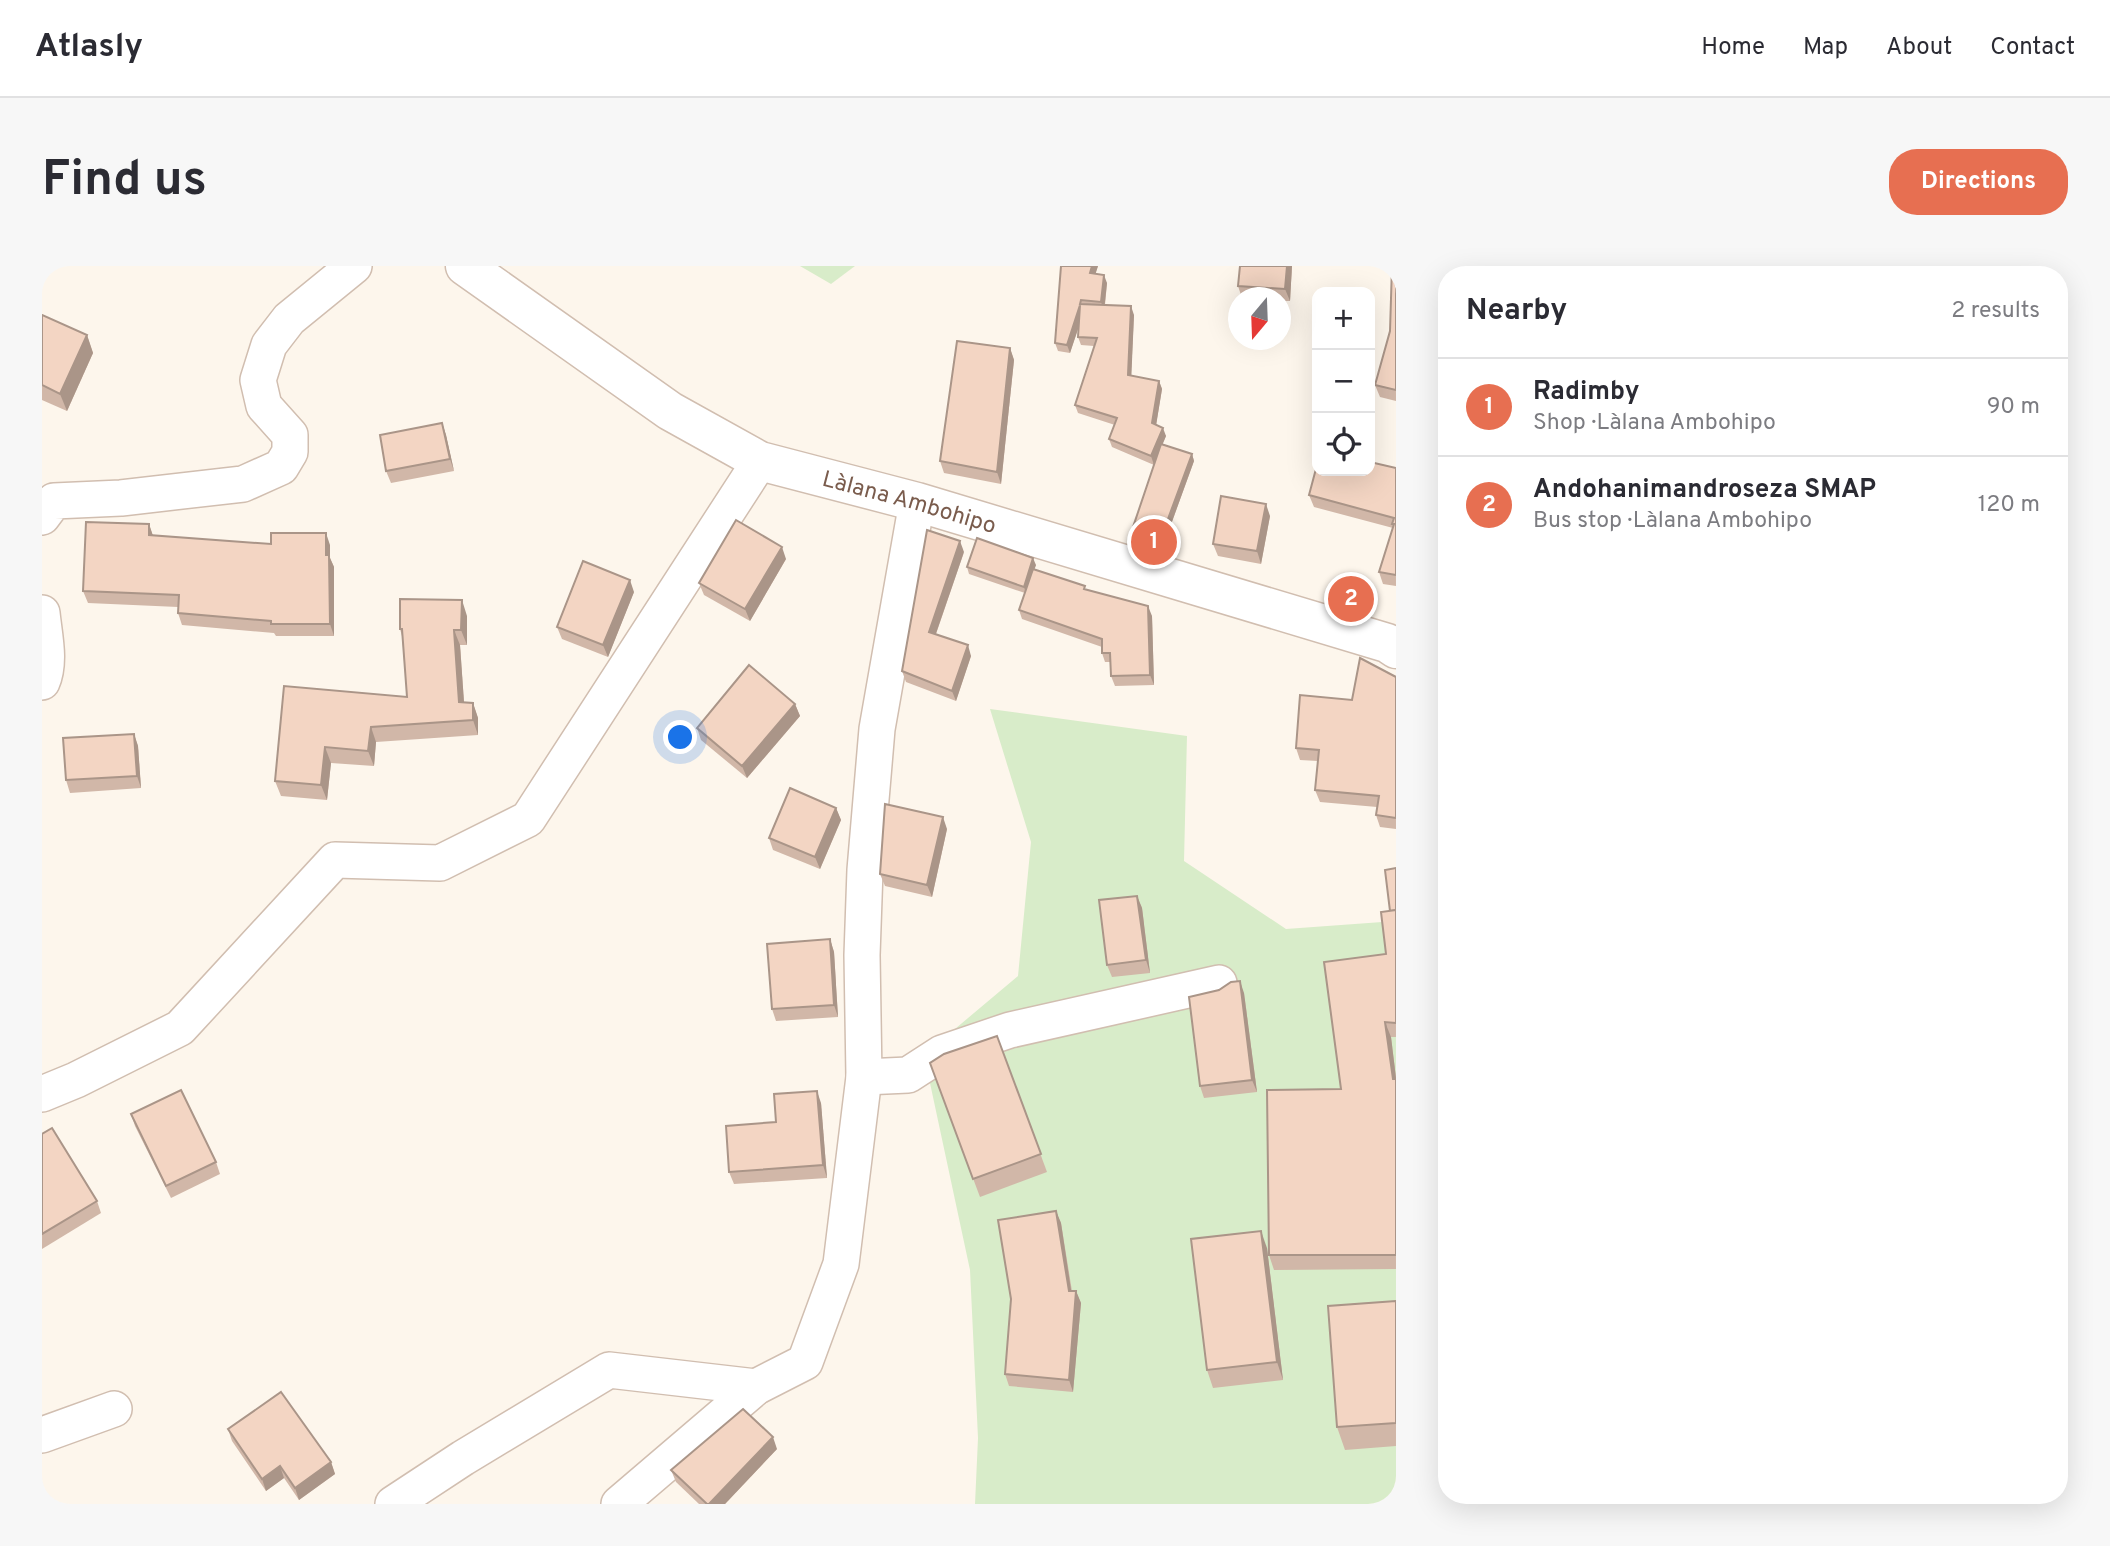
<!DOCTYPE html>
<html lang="en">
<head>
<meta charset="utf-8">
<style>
	body { margin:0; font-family:Overpass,sans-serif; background:#f7f7f7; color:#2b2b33 }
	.controls { position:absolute; right:21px; top:21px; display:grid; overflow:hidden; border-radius:14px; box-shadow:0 7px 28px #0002 }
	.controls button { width:63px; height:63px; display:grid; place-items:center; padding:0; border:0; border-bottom:2px solid #e1e1e2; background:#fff; color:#2b2b33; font:35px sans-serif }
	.compass { position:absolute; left:1186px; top:21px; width:63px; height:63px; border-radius:50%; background:#fff; box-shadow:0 7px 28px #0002; rotate:199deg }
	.you { position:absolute; left:639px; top:472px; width:24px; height:24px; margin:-18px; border:5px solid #fff; border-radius:50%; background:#1a73e8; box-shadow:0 0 0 10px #1a73e833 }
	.badge { display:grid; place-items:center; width:46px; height:46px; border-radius:50%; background:#e76f51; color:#fff; font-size:23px; font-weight:700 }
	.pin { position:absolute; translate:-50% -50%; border:4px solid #fff; box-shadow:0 2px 7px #0006 }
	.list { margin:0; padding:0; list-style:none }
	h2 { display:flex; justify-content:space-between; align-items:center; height:91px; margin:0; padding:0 28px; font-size:30px }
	h2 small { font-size:23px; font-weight:400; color:#7c7c81 }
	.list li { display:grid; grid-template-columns:46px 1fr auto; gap:21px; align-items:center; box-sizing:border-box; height:98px; padding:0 28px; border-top:2px solid #e1e1e2 }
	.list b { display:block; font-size:26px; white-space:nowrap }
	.list p { margin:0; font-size:23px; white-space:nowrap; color:#7c7c81 }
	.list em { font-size:23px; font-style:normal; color:#7c7c81 }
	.icon { flex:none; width:38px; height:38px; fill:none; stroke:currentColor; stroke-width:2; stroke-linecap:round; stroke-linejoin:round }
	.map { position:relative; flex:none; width:1354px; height:1238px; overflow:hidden; border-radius:28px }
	header { display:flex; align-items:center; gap:42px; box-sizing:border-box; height:98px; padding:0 35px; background:#fff; border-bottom:2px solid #e1e1e2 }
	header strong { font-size:33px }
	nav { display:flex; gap:38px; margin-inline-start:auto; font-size:24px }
	.intro { display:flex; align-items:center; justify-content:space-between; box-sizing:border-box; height:168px; padding:0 42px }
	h1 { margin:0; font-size:49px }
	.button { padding:18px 32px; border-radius:28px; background:#e76f51; color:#fff; font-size:24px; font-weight:700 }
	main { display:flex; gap:42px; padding:0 42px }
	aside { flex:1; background:#fff; border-radius:28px; box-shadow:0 7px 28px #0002 }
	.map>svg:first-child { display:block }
	.green { fill:#d8ecc9 }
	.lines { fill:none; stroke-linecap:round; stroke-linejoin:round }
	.minor-casing { stroke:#d1beb0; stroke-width:38 }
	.tertiary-casing { stroke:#d1beb0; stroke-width:41 }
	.minor { stroke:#fff; stroke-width:35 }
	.tertiary { stroke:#fff; stroke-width:38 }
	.wall { fill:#d1b7a8 }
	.shaded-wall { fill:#aa9588 }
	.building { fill:#f3d5c3; stroke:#aa9588; stroke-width:2 }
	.labels { text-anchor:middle; stroke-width:6; stroke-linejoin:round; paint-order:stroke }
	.street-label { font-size:23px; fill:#7a5c4d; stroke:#fffaf3 }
</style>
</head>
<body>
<header>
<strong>Atlasly</strong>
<nav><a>Home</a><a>Map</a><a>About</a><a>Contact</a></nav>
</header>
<div class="intro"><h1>Find us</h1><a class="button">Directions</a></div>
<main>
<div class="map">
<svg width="1354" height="1238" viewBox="0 0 1354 1238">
	<rect width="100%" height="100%" fill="#fdf6ec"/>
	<g class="green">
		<path d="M758 0H813L789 18Z"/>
		<path d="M948 443 1145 470 1142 595 1244 663 1354 655V1238H933L936 1172 928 1004 882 789 976 710 989 576Z"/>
	</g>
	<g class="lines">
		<defs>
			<g id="minor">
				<path d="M0 251 12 235 79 232 201 218 239 201 248 186V169L222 140 216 114 227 79 247 53 312 0"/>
				<path d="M0 347C2 368 9 396 0 416"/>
				<path d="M822 811 866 809 900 787 968 764 1177 717"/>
				<path d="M0 828 34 814 138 762 293 594 398 597 486 553 718 195"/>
				<path d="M0 1169 72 1143"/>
				<path d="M351 1238 421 1192 567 1104 714 1121"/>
				<path d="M577 1238 714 1121 763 1096 799 998 822 811 820 689 823 604 835 463 875 236"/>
			</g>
			<g id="tertiary">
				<path id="s1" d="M423 0 628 145 718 195 875 236 1345 377 1354 383"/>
			</g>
		</defs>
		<use href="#minor" class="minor-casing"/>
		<use href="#tertiary" class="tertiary-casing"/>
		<use href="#minor" class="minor"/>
		<use href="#tertiary" class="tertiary"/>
	</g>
	<g class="wall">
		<path d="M1018 0H1056L1053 8 1065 17 1063 39 1092 49 1089 110 1117 115 1120 123 1114 159 1124 170 1120 179 1150 188 1152 195 1119 286 1090 276 1088 270 1115 192 1112 199 1070 181 1067 173 1073 159 1036 147 1033 139 1052 80 1039 79 1036 71 1037 60 1028 87 1016 85 1013 77 1019 3Z"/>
		<path d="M1198 0H1250L1248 35H1238V32H1200L1196 20Z"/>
		<path d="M1354 0V135L1338 131 1333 119 1348 65Z"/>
		<path d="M0 49 45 69 51 87 25 145 0 134Z"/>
		<path d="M968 82 972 94 959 218 902 207 898 195Z"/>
		<path d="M400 157 404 169 412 205 349 217 344 205Z"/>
		<path d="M1354 202V320L1341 318 1337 306 1351 262 1272 241 1267 229Z"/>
		<path d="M1228 250 1219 298 1176 290 1171 278Z"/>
		<path d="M107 258 111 270 229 278 288 279V292L292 301V370H234L232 367 140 359 136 347V341L46 337 41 325Z"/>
		<path d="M922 286 894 368 929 390 914 435 864 416 860 405Z"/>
		<path d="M744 293 708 355 662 329 657 317Z"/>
		<path d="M994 299 992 303 1110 350 1112 419 1073 420 1069 410V396H1063L1060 387V381L980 353 977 344 983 327 927 308 925 301Z"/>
		<path d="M592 326 566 391 520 373 515 361Z"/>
		<path d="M425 350V379H418L422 436 431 437 436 452V469L334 476 332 500 289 497 285 534 239 530 233 515 242 420 365 431 360 370 358 363Z"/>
		<path d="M1354 411V563L1338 561 1334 549 1335 541 1278 536 1273 524 1276 495 1258 494 1254 482 1310 434Z"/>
		<path d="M753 438 758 450 705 512 659 474 655 462Z"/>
		<path d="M92 468 96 480 99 522 28 527 24 514Z"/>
		<path d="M794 542 799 554 778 603 731 584 727 572Z"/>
		<path d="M905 563 890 631 843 620 838 608Z"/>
		<path d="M1354 602V771H1349L1354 812V1003L1232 1004 1227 989 1299 823 1344 688Z"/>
		<path d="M1095 630 1100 642 1108 707 1070 711 1065 699Z"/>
		<path d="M788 673 792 686 796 751 734 755 730 743Z"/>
		<path d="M1202 727 1215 826 1162 832 1158 820Z"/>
		<path d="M955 770 1005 906 938 931 888 797Z"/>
		<path d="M779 837 785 912 692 918 687 906 734 856Z"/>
		<path d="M89 848 174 896 178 908 129 932 93 860Z"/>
		<path d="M0 868 55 935 59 947 0 983Z"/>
		<path d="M1014 945 1019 957 1030 1025H1034L1039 1037 1031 1126 967 1120 963 1108Z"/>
		<path d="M1225 982 1241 1114 1171 1122 1165 1104Z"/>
		<path d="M1354 1035V1180L1303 1184 1295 1161Z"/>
		<path d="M186 1163 289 1196 293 1208 257 1234 242 1212 224 1225 190 1175Z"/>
		<path d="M735 1183 683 1238H657L634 1216 629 1204Z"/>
	</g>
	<g class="shaded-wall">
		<path d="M1050 0H1056L1051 16 1048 7Z"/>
		<path d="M1245 0H1250L1248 35 1243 23Z"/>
		<path d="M1062 9 1065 17 1062 45 1059 36Z"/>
		<path d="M1038 39 1041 48 1028 87 1025 79Z"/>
		<path d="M1089 40 1092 49 1089 118 1086 109Z"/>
		<path d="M45 69 51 87 25 145 18 128Z"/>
		<path d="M968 82 972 94 959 218 955 206Z"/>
		<path d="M1117 115 1120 123 1113 166 1110 157Z"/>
		<path d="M400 157 404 169 412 205 408 193Z"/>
		<path d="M1121 162 1124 170 1112 199 1109 190Z"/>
		<path d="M1150 188 1152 195 1119 286 1116 280Z"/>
		<path d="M1224 238 1228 250 1219 298 1215 285Z"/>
		<path d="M107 258 111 270 107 269Z"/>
		<path d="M284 267 288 279V292L292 301V370L288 358Z"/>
		<path d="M918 275 922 286 891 376 887 366Z"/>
		<path d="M740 281 744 293 708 355 703 343Z"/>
		<path d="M991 292 994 299 984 327 982 321Z"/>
		<path d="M588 314 592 326 566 391 561 379Z"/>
		<path d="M420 334 425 350V379L419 364Z"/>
		<path d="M1106 340 1110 350 1112 419 1108 409Z"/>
		<path d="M412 364 418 379 423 451 417 436Z"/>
		<path d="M926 379 929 390 914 435 910 425Z"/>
		<path d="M431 437 436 452V469L431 454Z"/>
		<path d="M753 438 758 450 705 512 700 500Z"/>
		<path d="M329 461 334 476 332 500 326 485Z"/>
		<path d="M92 468 96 480 99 522 95 510Z"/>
		<path d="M283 481 289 497 285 534 279 519Z"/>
		<path d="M794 542 799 554 778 603 773 591Z"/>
		<path d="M901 551 905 563 890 631 885 619Z"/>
		<path d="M1095 630 1100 642 1108 707 1104 694Z"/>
		<path d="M788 673 792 686 796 751 792 739Z"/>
		<path d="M1198 715 1202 727 1215 826 1210 814Z"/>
		<path d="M1343 756 1349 771 1354 812 1351 813Z"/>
		<path d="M775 825 779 837 785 912 781 899Z"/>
		<path d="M1014 945 1019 957 1031 1037 1027 1025Z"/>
		<path d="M1219 965 1225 982 1241 1114 1235 1096Z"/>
		<path d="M1034 1025 1039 1037 1031 1126 1027 1114Z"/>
		<path d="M731 1171 735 1183 683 1238H667Z"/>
		<path d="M289 1196 293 1208 257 1234 253 1222Z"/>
		<path d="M238 1200 242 1212 224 1225 220 1213Z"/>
	</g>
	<g class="building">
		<path d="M1019 0H1050L1048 7 1062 9 1059 36 1039 34 1038 38 1089 40 1086 109 1117 115 1110 157 1121 162 1109 190 1067 173 1075 152 1033 139 1055 72 1036 71 1038 39 1025 79 1013 77Z"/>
		<path d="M1198 0H1245L1243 23 1196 20Z"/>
		<path d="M1350 0H1354V124L1333 119 1348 65Z"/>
		<path d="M0 49 45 69 18 128 0 119Z"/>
		<path d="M915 75 968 82 955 206 898 195Z"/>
		<path d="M400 157 408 193 344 205 338 169Z"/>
		<path d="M1119 178 1150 188 1116 280 1088 270Z"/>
		<path d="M1328 196 1354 202V309L1337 306 1352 258H1350L1352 252 1267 229 1275 199V205H1328Z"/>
		<path d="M1179 230 1224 238 1215 285 1171 278Z"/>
		<path d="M694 254 740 281 703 343 657 317Z"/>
		<path d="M44 256 107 258V269L229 278V267H284V289H287L288 358H229V355L136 347 137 329 41 325Z"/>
		<path d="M885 264 918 275 887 366 926 379 910 425 860 405Z"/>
		<path d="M935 272 991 292 982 321 925 301Z"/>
		<path d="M541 295 588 314 561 379 515 361Z"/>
		<path d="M991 303 1043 320 1042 323 1106 340 1108 409 1069 410 1068 387H1060V373L977 344Z"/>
		<path d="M358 333 420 334 419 364H412L417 436 431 437V454L329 461 326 485 283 481 279 519 233 515 242 420 365 431 360 363H358Z"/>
		<path d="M1318 392 1354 411V552L1334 549 1337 530 1273 524 1277 484 1254 482 1258 429 1310 434Z"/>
		<path d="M707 399 753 438 700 500 655 462Z"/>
		<path d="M92 468 95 510 24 514 21 472Z"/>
		<path d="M748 522 794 542 773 591 727 572Z"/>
		<path d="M843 538 901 551 885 619 838 608Z"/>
		<path d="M1354 602V644L1348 645 1343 604Z"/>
		<path d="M1095 630 1104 694 1065 699 1057 634Z"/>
		<path d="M1354 644V757L1343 756 1351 813H1354V989H1227L1225 824 1299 823 1282 696 1344 688 1339 646Z"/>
		<path d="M788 673 792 739 730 743 725 678Z"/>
		<path d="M1198 715 1210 814 1158 820 1147 731 1177 724 1189 716Z"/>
		<path d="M955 770 999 888 931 913 888 797 902 788Z"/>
		<path d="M139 824 174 896 124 920 89 848Z"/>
		<path d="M775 825 781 899 687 906 684 860 734 856 732 828Z"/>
		<path d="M10 862 55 935 0 968V868Z"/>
		<path d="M1014 945 1027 1025H1034L1027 1114 963 1108 969 1033 956 954Z"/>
		<path d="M1219 965 1235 1096 1165 1104 1149 973Z"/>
		<path d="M1354 1035V1157L1295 1161 1286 1040Z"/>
		<path d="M239 1126 289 1196 253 1222 238 1200 220 1213 186 1163Z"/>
		<path d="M701 1143 731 1171 667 1238H665L629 1204Z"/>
	</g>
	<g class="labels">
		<g class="street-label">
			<text dy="8" stroke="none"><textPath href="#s1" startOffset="509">Làlana Ambohipo</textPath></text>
		</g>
	</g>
</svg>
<div class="controls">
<button>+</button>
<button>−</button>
<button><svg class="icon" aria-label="locate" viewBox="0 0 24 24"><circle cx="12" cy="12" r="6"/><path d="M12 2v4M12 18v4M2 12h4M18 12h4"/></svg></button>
</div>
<svg class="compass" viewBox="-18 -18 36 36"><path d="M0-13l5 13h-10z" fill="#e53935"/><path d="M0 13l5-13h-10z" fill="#7c7c81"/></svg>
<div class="you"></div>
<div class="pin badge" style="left:1112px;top:276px">1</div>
<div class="pin badge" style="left:1309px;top:333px">2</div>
</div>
<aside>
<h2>Nearby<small>2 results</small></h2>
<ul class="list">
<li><span class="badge">1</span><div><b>Radimby</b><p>Shop · Làlana Ambohipo</p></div><em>90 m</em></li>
<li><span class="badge">2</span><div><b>Andohanimandroseza SMAP</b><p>Bus stop · Làlana Ambohipo</p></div><em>120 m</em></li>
</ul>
</aside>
</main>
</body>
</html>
